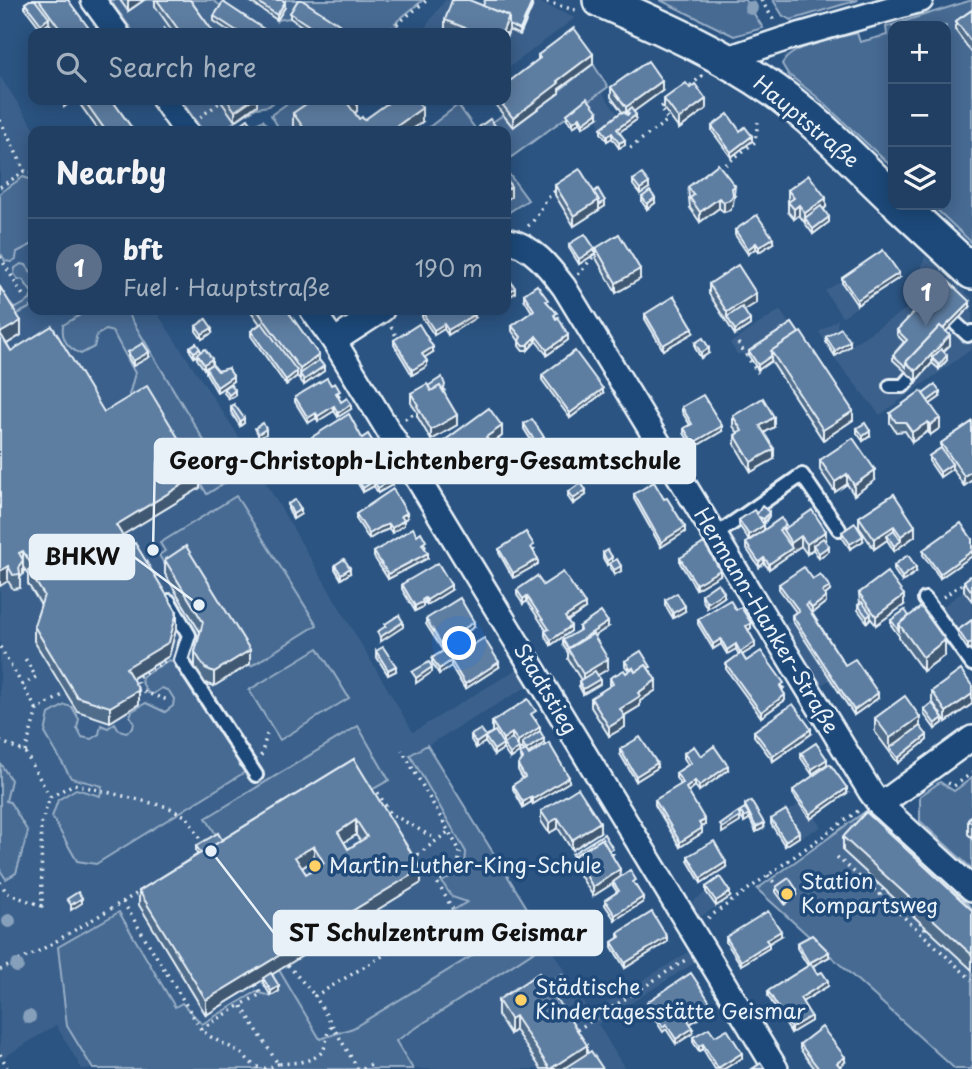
<!DOCTYPE html>
<html lang="en">
<head>
<meta charset="utf-8">
<style>
	body { margin:0; font-family:"Playpen Sans",sans-serif; background:#2d4a6b; color:#f1f3f6 }
	.controls { position:absolute; right:21px; top:21px; display:grid; overflow:hidden; border-radius:14px; box-shadow:0 4px 18px #0003 }
	.controls button { width:63px; height:63px; display:grid; place-items:center; padding:0; border:0; border-bottom:2px solid #3d5877; background:#203f62; color:#f1f3f6; font:35px sans-serif }
	.you { position:absolute; left:460px; top:644px; width:24px; height:24px; margin:-18px; border:5px solid #fff; border-radius:50%; background:#1a73e8; box-shadow:0 0 0 10px #1a73e833 }
	.badge { display:grid; place-items:center; width:46px; height:46px; border-radius:50%; background:#bca0f2; color:#fff; font-size:23px; font-weight:700 }
	.pin { position:absolute; translate:-50% -58px; filter:drop-shadow(0 2px 4px #0008) }
	.pin::after { content:''; position:absolute; top:37px; width:24px; height:21px; background:inherit; clip-path:polygon(0 0,100% 0,50% 100%) }
	.list { margin:0; padding:0; list-style:none }
	h2 { display:flex; justify-content:space-between; align-items:center; height:91px; margin:0; padding:0 28px; font-size:30px }
	h2 small { font-size:23px; font-weight:400; color:#a2afbe }
	.list li { display:grid; grid-template-columns:46px 1fr auto; gap:21px; align-items:center; box-sizing:border-box; height:98px; padding:0 28px; border-top:2px solid #3d5877 }
	.list b { display:block; font-size:26px; white-space:nowrap }
	.list p { margin:0; font-size:23px; white-space:nowrap; color:#a2afbe }
	.list em { font-size:23px; font-style:normal; color:#a2afbe }
	.icon { flex:none; width:38px; height:38px; fill:none; stroke:currentColor; stroke-width:2; stroke-linecap:round; stroke-linejoin:round }
	.map { position:relative; flex:none; width:972px; height:1069px; overflow:hidden }
	.search { position:absolute; background:#203f62; box-shadow:0 4px 18px #0003; left:28px; top:28px; width:483px; height:77px; display:flex; align-items:center; gap:18px; box-sizing:border-box; padding:0 24px; border-radius:14px; color:#a2afbe; font-size:26px }
	.panel { position:absolute; background:#203f62; box-shadow:0 4px 18px #0003; left:28px; top:126px; width:483px; height:189px; border-radius:14px }
	.map>svg:first-child { display:block }
	.built { fill:#3a608b }
	.green { fill:#476b93; stroke:#98aec6; stroke-width:2 }
	.lines { fill:none; stroke-linecap:round; stroke-linejoin:round }
	.service-casing { stroke:#e8f1f8; stroke-width:18 }
	.minor-casing { stroke:#e8f1f8; stroke-width:28 }
	.secondary-casing { stroke:#e8f1f8; stroke-width:38 }
	.path { stroke:#e8f1f8; stroke-width:3.5; stroke-dasharray:2 5; stroke-linecap:butt }
	.service { stroke:#1f4a7a; stroke-width:12 }
	.minor { stroke:#1f4a7a; stroke-width:23 }
	.secondary { stroke:#1f4a7a; stroke-width:33 }
	.tree { fill:#869fbb }
	.wall { fill:#506c8a; stroke:#e8f1f8; stroke-width:2; fill-rule:evenodd }
	.shaded-wall { fill:#415871; stroke:#e8f1f8; stroke-width:2 }
	.building { fill:#5d7da1; stroke:#e8f1f8; stroke-width:2; fill-rule:evenodd }
	.poi-dot { fill:#ffd166; stroke:#1f4a7a; stroke-width:2.5 }
	.labels { text-anchor:middle; stroke-width:7; stroke-linejoin:round; paint-order:stroke }
	.street-label { font-size:21px; fill:#e8f1f8; stroke:#1f4a7a }
	.poi-label { font-size:21px; fill:#e8f1f8; stroke:#1f4a7a; text-anchor:start }
	.leader { fill:none; stroke:#e8f1f8; stroke-width:2.5 }
	.callout-dot { fill:#e8f1f8; stroke:#1f4a7a; stroke-width:2.5 }
	.callout { fill:#e8f1f8; stroke:#e8f1f8; stroke-width:2.5 }
	.callout-label { font-size:23px; text-anchor:middle; font-weight:bold; fill:#111 }
</style>
</head>
<body>
<div class="map">
<svg width="972" height="1069" viewBox="0 0 972 1069">
	<rect width="100%" height="100%" fill="#2b5482"/>
	<filter id="ink" filterUnits="userSpaceOnUse"><feTurbulence type="fractalNoise" baseFrequency=".0143" numOctaves="2"/><feDisplacementMap in="SourceGraphic" scale="14" xChannelSelector="R" yChannelSelector="G"/><feConvolveMatrix kernelMatrix="1 2 1 2 8 2 1 2 1" color-interpolation-filters="sRGB"/></filter>
	<g filter="url(#ink)">
		<g class="built">
			<path d="M212 0H275L290 18 341 33H232L214 21 223 8Z"/>
			<path d="M445 0H534L575 18 507 69 506 33H421Z"/>
			<path d="M0 76 36 131H33V310H155L236 432 413 732 519 668 530 685 428 745 590 1013 690 951 697 961 598 1024 625 1069H82L56 1025 0 1060Z"/>
			<path d="M602 92 627 127 607 141 601 133 598 118 583 127 573 113Z"/>
			<path d="M925 256 972 298V349L880 415 833 357 834 356 819 332 838 319 837 328 850 346 909 307Z"/>
			<path d="M841 281 857 307 842 317 825 291Z"/>
			<path d="M780 310 801 341 758 370 749 357 746 358 742 353 738 355 730 343Z"/>
			<path d="M754 515 764 530 736 548 726 533Z"/>
			<path d="M964 591 972 601V647L968 650 939 609Z"/>
			<path d="M792 620 845 670 820 686 783 625Z"/>
			<path d="M799 804 810 819 814 816 821 827 785 846 771 824Z"/>
			<path d="M720 882 730 897 701 917 692 902Z"/>
		</g>
		<g class="green">
			<path d="M110 0H212L223 7 214 21 232 33H134Z"/>
			<path d="M275 0H423L395 23 399 28 406 31 405 33H341L342 32 300 3 290 18 277 20 285 7Z"/>
			<path d="M660 0H745L763 28 734 36Z"/>
			<path d="M773 0H858L791 20 783 16Z"/>
			<path d="M972 0V243L932 205H946V26H893V168L817 97 788 74 782 64C791 45 837 38 857 33L860 42 887 35 886 27Z"/>
			<path d="M593 64 608 87 506 161V131H479L503 115 513 127Z"/>
			<path d="M181 100H276L269 106 256 108 220 131H203Z"/>
			<path d="M292 100H331L295 131H249L248 129 263 120 270 130 277 125 271 115Z"/>
			<path d="M458 105 477 131H424Z"/>
			<path d="M506 170 528 200 506 214Z"/>
			<path d="M23 177 33 180V244L17 252 16 259 11 262 5 261 2 255 0 256V193Z"/>
			<path d="M21 264 26 265 33 275V306L10 318V307L16 308 30 300 32 293 23 280 18 279 14 274 15 268Z"/>
			<path d="M89 310H126L228 481 207 494 149 399 136 407 129 395 135 373 113 332 106 330 97 335 94 347 81 354C68 348 61 340 63 325Z"/>
			<path d="M236 496 317 625 251 666 187 561 169 572 159 555 165 551 160 543Z"/>
			<path d="M318 648 349 698 280 740 249 690Z"/>
			<path d="M169 660 175 662 245 772 96 864 77 861 52 817 58 800 76 789 100 796 102 786 71 778 45 733 49 714 65 705 72 707 79 719 77 728 82 737 91 739 99 734 101 725 108 728 115 723 119 730 126 732 133 728 134 722 130 716 132 711 146 703 165 712 173 706 174 699 169 691 162 688 153 694 148 693 141 681 143 676Z"/>
			<path d="M358 726 389 780 366 793 226 851 206 818Z"/>
			<path d="M427 745 548 942 396 1041 413 1069H93L67 1026 58 947 119 912 175 1007 182 1003 202 1024 256 992 271 996 279 991 270 976 279 970 320 1039 353 1028 488 946 480 930 481 926 459 939 445 915 467 902 452 897 442 882 465 868 466 852 410 755Z"/>
			<path d="M0 763 11 780 6 801 10 802 28 832 16 873 6 879 0 870Z"/>
			<path d="M972 778V869L920 821V796L940 782 954 791Z"/>
			<path d="M866 811 972 908V1069H955L757 889Z"/>
		</g>
		<g class="lines">
			<defs>
				<g id="service">
					<path d="M926 296 968 335 972 332"/>
					<path d="M890 386H903L911 377"/>
					<path d="M714 536 802 475 839 529"/>
					<path d="M925 599 972 664"/>
					<path d="M169 601 189 635 181 660 256 775"/>
				</g>
				<g id="minor">
					<path d="M93 0 117 33"/>
					<path d="M725 59 785 39 921 0"/>
					<path d="M164 100 186 131"/>
					<path d="M506 240C532 245 549 267 564 287L870 791 880 805 972 889"/>
					<path d="M312 310 334 341 776 1069"/>
					<path d="M334 341 382 310"/>
					<path d="M880 805 972 738"/>
				</g>
				<g id="secondary">
					<path d="M600 0C660 26 721 53 775 91 818 122 855 162 893 198"/>
					<path d="M900 205 972 272"/>
				</g>
			</defs>
			<use href="#service" class="service-casing"/>
			<use href="#minor" class="minor-casing"/>
			<use href="#secondary" class="secondary-casing"/>
			<g class="path">
				<path d="M540 0 578 11"/>
				<path d="M761 0 775 22"/>
				<path d="M158 33 169 26"/>
				<path d="M386 33 427 0"/>
				<path d="M685 90 703 75"/>
				<path d="M200 117 222 101"/>
				<path d="M0 120 25 171"/>
				<path d="M630 148 668 120 660 108 668 102"/>
				<path d="M720 169 755 142 758 122"/>
				<path d="M0 187 25 171 33 173"/>
				<path d="M528 226C540 216 544 197 557 190"/>
				<path d="M0 257 24 297"/>
				<path d="M578 275 598 251"/>
				<path d="M391 327 399 341"/>
				<path d="M738 343 758 373"/>
				<path d="M405 419 417 412"/>
				<path d="M437 473 443 469 449 474 464 463"/>
				<path d="M943 597 972 577"/>
				<path d="M0 647 37 710"/>
				<path d="M22 685 36 677 23 655"/>
				<path d="M137 690 138 677 167 660"/>
				<path d="M137 690 168 700"/>
				<path d="M0 741 25 752 50 797 41 824 42 906 7 893 0 882"/>
				<path d="M25 752 37 710 66 693"/>
				<path d="M261 756 267 734"/>
				<path d="M948 783 954 786 972 773"/>
				<path d="M372 793 377 791 390 813 436 839"/>
				<path d="M50 797 74 784 168 807 187 817 203 844"/>
				<path d="M837 857 880 895"/>
				<path d="M412 859 448 832"/>
				<path d="M768 875 780 890"/>
				<path d="M878 883 884 891 880 895 972 980"/>
				<path d="M123 902 201 1029C213 1041 225 1043 239 1052 248 1057 251 1067 262 1068 268 1069 272 1067 278 1064L281 1069"/>
				<path d="M708 918 858 811"/>
				<path d="M920 922 925 929 922 933"/>
				<path d="M288 965 315 996"/>
				<path d="M0 970 41 950 141 891"/>
				<path d="M255 985 261 994 241 1005 278 1064C291 1063 320 1063 325 1046 328 1036 325 1036 332 1025"/>
				<path d="M201 1029 241 1005"/>
				<path d="M577 1030 687 959"/>
				<path d="M0 1054 7 1067"/>
				<path d="M358 1069 315 996 455 913 437 882 458 866 460 851 402 750"/>
				<path d="M363 1069 373 1063"/>
			</g>
			<use href="#service" class="service"/>
			<use href="#minor" class="minor"/>
			<use href="#secondary" class="secondary"/>
		</g>
		<g class="tree">
			<circle cx="751" cy="8" r="7"/>
			<circle cx="9" cy="921" r="7"/>
			<circle cx="17" cy="966" r="7"/>
			<circle cx="29" cy="1017" r="7"/>
		</g>
		<g class="wall">
			<path d="M30 0H68L91 33H56L49 23 41 29 25 8V3Z"/>
			<path d="M120 0H144L128 11Z"/>
			<path d="M155 0H190L214 33H174L155 6Z"/>
			<path d="M248 0H282L285 7 277 20Z"/>
			<path d="M483 6 532 7 520 35 509 30 506 38V33H445V20Z"/>
			<path d="M972 10V53L956 31V21Z"/>
			<path d="M290 13 342 31 341 33H312L290 18Z"/>
			<path d="M214 16 270 33H232L214 21Z"/>
			<path d="M538 55 593 64 559 89V93L513 127 494 103V100H506L538 60Z"/>
			<path d="M611 87 662 91 634 111 636 120 619 132 625 145 619 148 612 138 607 141 601 133V128L623 113 611 97Z"/>
			<path d="M664 99 706 109 679 129 664 109Z"/>
			<path d="M77 100H112L134 131H99Z"/>
			<path d="M220 100H257V105L235 121Z"/>
			<path d="M357 100V111L355 113 359 119 364 120 422 122 410 131H295L293 128V113Z"/>
			<path d="M567 114 598 117 583 127 580 122 573 127 567 119Z"/>
			<path d="M712 126 740 131 752 141 731 157 712 131Z"/>
			<path d="M633 180 649 188 640 194 633 185Z"/>
			<path d="M555 185 594 192 605 206 574 226 555 195Z"/>
			<path d="M688 187 735 196 733 197V205L730 210 724 212 719 208 700 222 690 208Z"/>
			<path d="M788 190 826 207 824 209 829 222 813 234 799 215 794 219 788 212Z"/>
			<path d="M642 197 655 203 647 209 642 202Z"/>
			<path d="M735 230 773 243 759 252 756 248 748 254 735 235Z"/>
			<path d="M569 244 595 254 579 264 569 248Z"/>
			<path d="M596 248 640 279 616 293 596 258Z"/>
			<path d="M842 278H899L857 305 842 283Z"/>
			<path d="M709 284 756 303 744 310 750 325 735 335 709 294Z"/>
			<path d="M0 287 21 335 7 344 11 351 104 412 200 488 122 535 177 626 169 656 132 679 139 704 110 722 77 711 34 641V626L41 605 28 584V574L23 567V574L20 578V588L13 589 8 581Z"/>
			<path d="M524 294 548 303 568 340 547 355 536 341 528 350H522L519 346V341L512 331V326L532 312 524 299Z"/>
			<path d="M970 307 946 331 950 345 943 351 947 360 939 369 932 363 916 381 893 360V355L904 342 897 335V330L919 312Z"/>
			<path d="M250 310H287L319 360 324 371 304 385 297 376 286 385 251 336V331L260 324Z"/>
			<path d="M422 312 475 318 448 335 444 329 434 335 422 317Z"/>
			<path d="M645 314 693 333 663 350 645 319Z"/>
			<path d="M792 323 853 420 823 440 771 361 758 370 749 356V351Z"/>
			<path d="M196 326 212 333 202 339 196 331Z"/>
			<path d="M826 337 850 346 835 356 826 342Z"/>
			<path d="M394 340 433 352 425 357 427 366 412 375 394 345Z"/>
			<path d="M695 343 709 353 701 358 695 348Z"/>
			<path d="M190 347 212 359 204 369 197 359V355L194 357 190 351Z"/>
			<path d="M128 352 149 357 133 366 128 357Z"/>
			<path d="M206 368 218 371 233 381 217 392 206 373Z"/>
			<path d="M542 375 603 393 570 418 542 380Z"/>
			<path d="M331 385 340 396 338 397 341 402 351 409 338 417 334 411 318 421 316 418 308 423 295 402V397Z"/>
			<path d="M428 386 445 390 444 393 457 425 431 440 417 416V412L411 403V393Z"/>
			<path d="M224 388 235 395 229 399 224 393Z"/>
			<path d="M923 394 940 397 930 404 940 428 930 435 928 431 912 442 905 431 896 432 890 423V413Z"/>
			<path d="M231 407 244 423 240 426 231 412Z"/>
			<path d="M682 407 722 431 693 448 684 433V428L690 425 682 412Z"/>
			<path d="M733 416 774 427 764 433 774 459 751 472 735 445V435L738 433 733 426Z"/>
			<path d="M972 422V480L964 486 952 468 940 477 929 461V456L941 448V443Z"/>
			<path d="M524 424 544 442 536 448 524 429Z"/>
			<path d="M857 428 870 436 863 441 857 433Z"/>
			<path d="M502 436 491 444 498 463 476 480 462 460 448 471 437 456V446Z"/>
			<path d="M312 437 362 438 373 447 358 456 354 448 326 465 312 442Z"/>
			<path d="M272 453 281 467 267 476 258 461V456Z"/>
			<path d="M820 460 875 480 854 495 847 484 835 492 820 470Z"/>
			<path d="M350 465 384 475 392 485 378 493 374 486 363 492 350 470Z"/>
			<path d="M568 492 586 495 573 504 568 497Z"/>
			<path d="M634 494 664 499 685 532 661 547 634 499Z"/>
			<path d="M894 494 915 536 894 551 887 540 874 549 859 527V517Z"/>
			<path d="M288 504 301 514 293 519 288 509Z"/>
			<path d="M356 514 407 518 404 520V525L392 533 389 529 381 532 369 539 356 519Z"/>
			<path d="M757 514 769 516 764 524V530L786 528 826 540 825 541 829 551 819 558 813 549 807 554 801 546 792 552V553L769 569 764 563 759 567 746 548V543L749 540 739 525V520Z"/>
			<path d="M842 532 863 541 850 549 842 537Z"/>
			<path d="M417 535 426 546 425 547 428 558 388 579 374 557V552Z"/>
			<path d="M972 539V556L940 578 923 555V550Z"/>
			<path d="M499 549 534 550 533 551 538 564 513 578 499 553Z"/>
			<path d="M603 553 621 571 614 575 610 568V564L607 565 603 558Z"/>
			<path d="M680 558 720 575 696 589 680 563Z"/>
			<path d="M165 560 250 664 214 686 205 683 195 667V652L200 632 165 574Z"/>
			<path d="M335 565 350 573 341 579 335 569Z"/>
			<path d="M894 565 916 572 902 582 894 570Z"/>
			<path d="M972 575V601L964 591V581Z"/>
			<path d="M813 579 830 591 825 595 826 602 812 613 845 665 878 698 854 715 792 620V615L796 612 779 589V584Z"/>
			<path d="M402 584 451 590 427 605 425 602 423 604V607L415 611 402 589Z"/>
			<path d="M543 585 585 609 568 621 571 631 551 645 545 636V631L546 630 527 601 523 604 517 595V590Z"/>
			<path d="M859 593 904 605 876 625 871 619 867 622 858 610V605L860 604Z"/>
			<path d="M702 594 724 597 707 608 702 599Z"/>
			<path d="M665 600 685 611 673 618 665 605Z"/>
			<path d="M736 610 751 628 748 630 755 647 742 655 746 661 784 688 782 690 785 700 761 717 726 669V664L739 655 736 649 727 654 721 644 713 649 698 624V619Z"/>
			<path d="M909 616 945 655 923 671 899 638V636L891 625V620Z"/>
			<path d="M426 619 474 627 458 637 460 646 458 647 461 652 499 667 465 689 451 666 439 674 432 663V658L443 651 426 624Z"/>
			<path d="M972 620V647L968 650 958 635V630Z"/>
			<path d="M579 627H608L594 636 608 669 597 675 600 684 583 694 579 686V681L581 680 568 659V653L563 645V640L579 631Z"/>
			<path d="M376 651 396 671 388 675 376 656Z"/>
			<path d="M625 661 651 671 656 690 640 701V706L624 716 625 727 609 736 591 707V698L610 686V678L626 673 629 671 625 666Z"/>
			<path d="M972 686V704L946 722 932 701V691Z"/>
			<path d="M924 709 943 723 935 729 924 714Z"/>
			<path d="M875 718 920 726 927 740 898 763 875 732Z"/>
			<path d="M536 720 544 743 528 753 569 782 533 804 531 802 523 807 513 789V785L523 779 518 770V765L522 761 520 754 524 751 522 748 519 750V753L510 759 503 749 494 755 485 742 476 748 471 740V735L486 736 492 732V722Z"/>
			<path d="M754 731 811 734 773 761 754 736Z"/>
			<path d="M620 749 657 768 636 781 620 754Z"/>
			<path d="M684 753 701 756 728 770 699 791 695 786 688 792 705 825 701 827 702 833 680 847 655 805V800L681 785 676 778V773L688 765 684 758Z"/>
			<path d="M801 753 827 764 812 774 801 758Z"/>
			<path d="M354 759 421 883 272 974 279 991 271 996 263 983V980L206 1015 139 905V891L198 854 196 851V846L222 840ZM356 835 360 841 348 849 344 842ZM314 860 318 867 306 874 302 868Z"/>
			<path d="M793 790 847 793 810 819 793 794Z"/>
			<path d="M745 805 764 828 756 832 749 817V819L744 822 740 816V811L745 808Z"/>
			<path d="M541 811 600 832 572 850 558 828 549 833 541 821Z"/>
			<path d="M972 815V838L968 834V820Z"/>
			<path d="M771 819 799 837 785 846 771 824Z"/>
			<path d="M843 837 972 910V970L843 851Z"/>
			<path d="M572 854H613L612 855 620 877 636 885 643 902 615 920 605 905V900L617 892 613 886V883L593 896 574 866Z"/>
			<path d="M688 856 726 867 701 883 688 861Z"/>
			<path d="M706 887 730 897 716 906 706 892Z"/>
			<path d="M776 887 797 895 785 904 776 892Z"/>
			<path d="M618 933 667 942 625 968 612 947V942L618 938Z"/>
			<path d="M781 936 769 943V948L741 965 726 942V937Z"/>
			<path d="M797 943 829 957 813 966 817 974 828 986 802 1002 811 1021 791 1033 768 996V991L808 966 797 948Z"/>
			<path d="M556 979 566 987 560 991 556 984Z"/>
			<path d="M498 1000 587 1054 603 1069H541L515 1030 510 1034 498 1015Z"/>
			<path d="M647 1002 712 1010 690 1024 693 1033 676 1044 666 1029 663 1032 647 1007Z"/>
			<path d="M715 1036 742 1058 724 1069H715L703 1049 699 1051 693 1042V1037Z"/>
			<path d="M800 1044 845 1062 839 1066 842 1069H815L800 1049Z"/>
		</g>
		<g class="shaded-wall">
			<path d="M130 0H144L128 11V1Z"/>
			<path d="M285 2V7L277 20V15Z"/>
			<path d="M532 2V7L520 35V30Z"/>
			<path d="M509 16V30L506 38V33H502Z"/>
			<path d="M49 18V23L41 29V24Z"/>
			<path d="M593 54V64L559 89V93L513 127V118L557 81Z"/>
			<path d="M662 81V91L629 115 627 111V116L626 117V107Z"/>
			<path d="M706 99V109L679 129V119Z"/>
			<path d="M67 100H74L64 107V102Z"/>
			<path d="M251 100H257V105L235 121V111Z"/>
			<path d="M353 100H357V111L348 118V104Z"/>
			<path d="M422 108V122L410 131H390Z"/>
			<path d="M598 112V117L583 127V123Z"/>
			<path d="M636 115V120L617 134V129Z"/>
			<path d="M580 117V122L573 127V122Z"/>
			<path d="M612 133V138L607 141V136Z"/>
			<path d="M752 136V141L731 157V152Z"/>
			<path d="M625 140V145L619 148V143Z"/>
			<path d="M649 183V188L640 194V189Z"/>
			<path d="M735 186 733 205 730 210 724 212V202L732 188Z"/>
			<path d="M511 187V197L506 200V190Z"/>
			<path d="M655 198V203L647 209V204Z"/>
			<path d="M719 198V208L700 222V212Z"/>
			<path d="M826 198V207L808 221 805 218V223V213Z"/>
			<path d="M599 200V210L574 226V216Z"/>
			<path d="M605 201V206L599 210V205Z"/>
			<path d="M799 205V215L794 219V209Z"/>
			<path d="M829 217V222L813 234V229Z"/>
			<path d="M773 238V243L759 252V247Z"/>
			<path d="M756 243V248L748 254V249Z"/>
			<path d="M595 249V254L579 264V259Z"/>
			<path d="M640 269V279L616 293V283Z"/>
			<path d="M899 273V278L857 305V300Z"/>
			<path d="M515 288V293L506 299V294Z"/>
			<path d="M756 293V303L729 320 727 317V312Z"/>
			<path d="M970 302V307L911 367 908 364Z"/>
			<path d="M475 314V318L448 335V330Z"/>
			<path d="M750 320V325L735 335V330Z"/>
			<path d="M21 321V335L0 348V333Z"/>
			<path d="M444 324V329L434 335V330Z"/>
			<path d="M212 328V333L202 339V334Z"/>
			<path d="M693 328V333L663 350V345Z"/>
			<path d="M568 335V340L547 355V350Z"/>
			<path d="M950 335V345L934 361 932 358V363L916 381V371Z"/>
			<path d="M536 336V341L528 350V345Z"/>
			<path d="M850 341V346L835 356V351Z"/>
			<path d="M433 347V352L422 359V354Z"/>
			<path d="M709 348V353L701 358V353Z"/>
			<path d="M200 349V354L194 357V352Z"/>
			<path d="M149 352V357L133 366V361Z"/>
			<path d="M319 355V365L300 374V379V369Z"/>
			<path d="M947 355V360L939 369V365Z"/>
			<path d="M771 356V361L758 370V365Z"/>
			<path d="M212 359V364L204 369V364Z"/>
			<path d="M427 361V366L412 375V370Z"/>
			<path d="M324 366V371L304 385V380Z"/>
			<path d="M297 371V376L286 385V380Z"/>
			<path d="M233 376V381L217 392V387Z"/>
			<path d="M603 389V393L570 418V413Z"/>
			<path d="M235 390V395L229 399V395Z"/>
			<path d="M940 392V397L926 407V402Z"/>
			<path d="M351 404V409L338 417V413Z"/>
			<path d="M334 406V411L318 421V416Z"/>
			<path d="M853 411V420L823 440V430Z"/>
			<path d="M316 413V418L308 423V418Z"/>
			<path d="M457 415V425L431 440V430Z"/>
			<path d="M774 417V427L760 435V426Z"/>
			<path d="M244 418V423L240 426V421Z"/>
			<path d="M940 418V428L930 435V425Z"/>
			<path d="M928 422V431L912 442V432Z"/>
			<path d="M502 426V436L486 447V437Z"/>
			<path d="M722 426V431L693 448V443Z"/>
			<path d="M266 429V434L258 439V434Z"/>
			<path d="M870 431V436L863 441V436Z"/>
			<path d="M544 437V442L536 448V443Z"/>
			<path d="M373 442V447L358 456V451Z"/>
			<path d="M354 443V448L326 465V460Z"/>
			<path d="M774 449V459L751 472V462Z"/>
			<path d="M462 451V460L448 471V461Z"/>
			<path d="M498 454V463L476 480V470Z"/>
			<path d="M281 463V467L267 476V471Z"/>
			<path d="M952 464V469L940 477V472Z"/>
			<path d="M875 470V480L854 495V485Z"/>
			<path d="M972 471V480L964 486V476Z"/>
			<path d="M200 474V488L116 539V525Z"/>
			<path d="M847 474V484L835 492V482Z"/>
			<path d="M392 480V485L378 493V488Z"/>
			<path d="M374 481V486L363 492V488Z"/>
			<path d="M586 490V495L573 504V499Z"/>
			<path d="M301 509V514L293 519V514Z"/>
			<path d="M769 512V516L764 524V519Z"/>
			<path d="M407 513V518L401 521V516Z"/>
			<path d="M404 520V525L392 533V528Z"/>
			<path d="M389 524V529L381 532 369 539V534L381 527Z"/>
			<path d="M764 525V530L749 540V535Z"/>
			<path d="M894 526V535H887V540L874 549V539Z"/>
			<path d="M915 526V536L894 551V546L901 541V536Z"/>
			<path d="M685 527V532L661 547V542Z"/>
			<path d="M826 531V540L816 548 813 545V549L807 554V544Z"/>
			<path d="M801 536V546L792 552V553L769 569V564L791 549V543Z"/>
			<path d="M863 536V541L850 549V544Z"/>
			<path d="M829 546V551L819 558V553Z"/>
			<path d="M23 551V574L20 578V574H19V553Z"/>
			<path d="M972 551V556L940 578V574Z"/>
			<path d="M428 553V558L388 579V574Z"/>
			<path d="M612 557V562L607 565V561Z"/>
			<path d="M764 558V563L759 567V562Z"/>
			<path d="M538 559V564L513 578V573Z"/>
			<path d="M8 566V581L0 586V571Z"/>
			<path d="M621 566V571L614 575V570Z"/>
			<path d="M916 567V572L902 582V577Z"/>
			<path d="M350 568V573L341 579V574Z"/>
			<path d="M720 570V575L696 589V584Z"/>
			<path d="M451 585V590L427 605V600Z"/>
			<path d="M830 587V591L822 597V592Z"/>
			<path d="M724 592V597L707 608V603Z"/>
			<path d="M904 595V605L876 625V616Z"/>
			<path d="M527 596V601L523 604V599Z"/>
			<path d="M826 597V602L812 613V608Z"/>
			<path d="M425 598V602L423 604V607L415 611V606Z"/>
			<path d="M585 604V609L565 622V617Z"/>
			<path d="M685 606V611L673 618V613Z"/>
			<path d="M177 612V626L169 656 126 682V668Z"/>
			<path d="M871 614V619L867 622V617Z"/>
			<path d="M403 622V627L380 642V637Z"/>
			<path d="M474 622V627L456 639V634Z"/>
			<path d="M608 622V627L584 643V638Z"/>
			<path d="M751 623V628L746 631V626Z"/>
			<path d="M571 626V631L551 645V640Z"/>
			<path d="M721 639V644L713 649V644Z"/>
			<path d="M945 640V655L923 671V657Z"/>
			<path d="M755 642V647L740 656V652Z"/>
			<path d="M972 642V647L968 650V645Z"/>
			<path d="M736 644V649L727 654V650Z"/>
			<path d="M250 650V664L214 686V672Z"/>
			<path d="M608 659V669L583 684V674Z"/>
			<path d="M451 661V666L439 674V669Z"/>
			<path d="M499 662V667L465 689V684Z"/>
			<path d="M396 666V671L388 675V670Z"/>
			<path d="M432 667V672L416 683V678Z"/>
			<path d="M600 679V684L583 694V689Z"/>
			<path d="M656 680V690L640 701V706L620 718V709L638 693Z"/>
			<path d="M139 690V704L110 722V707Z"/>
			<path d="M878 693V698L854 715V710Z"/>
			<path d="M972 694V704L946 722V712Z"/>
			<path d="M785 695V700L761 717V712Z"/>
			<path d="M625 717V727L609 736V727Z"/>
			<path d="M920 717V731L890 748V738Z"/>
			<path d="M943 718V723L935 729V724Z"/>
			<path d="M540 727V736L522 743V748L519 750V753L510 759V754L518 749V741Z"/>
			<path d="M811 729V734L773 761V756Z"/>
			<path d="M512 733V743L503 744V739Z"/>
			<path d="M927 735V740L898 763V758Z"/>
			<path d="M485 737V742L476 748V743Z"/>
			<path d="M544 738V743L526 755V750Z"/>
			<path d="M503 744V749L494 755V750Z"/>
			<path d="M827 759V764L812 774V769Z"/>
			<path d="M657 763V768L636 781V776Z"/>
			<path d="M728 766V770L699 791V786Z"/>
			<path d="M569 777V782L533 804V799Z"/>
			<path d="M695 781V786L686 793V788Z"/>
			<path d="M847 788V793L810 819V814Z"/>
			<path d="M531 797V802L523 807V802Z"/>
			<path d="M749 814V819L744 822V817Z"/>
			<path d="M740 817V822L722 833V828Z"/>
			<path d="M558 818V828L549 833V823Z"/>
			<path d="M356 820V835L338 846V832Z"/>
			<path d="M705 820V825L699 828V823Z"/>
			<path d="M600 822V832L572 850V840Z"/>
			<path d="M764 823V828L756 832V827Z"/>
			<path d="M702 828V833L680 847V842Z"/>
			<path d="M799 832V837L785 846V841Z"/>
			<path d="M314 846V860L295 872V857Z"/>
			<path d="M726 862V867L701 883V878Z"/>
			<path d="M421 869V883L206 1015V1000Z"/>
			<path d="M620 869V879L593 896V887Z"/>
			<path d="M797 890V895L785 904V899Z"/>
			<path d="M730 892V897L716 906V901Z"/>
			<path d="M643 897V902L615 920V915Z"/>
			<path d="M82 898V903L71 910V905Z"/>
			<path d="M781 931V936L766 945V940Z"/>
			<path d="M667 937V942L625 968V963Z"/>
			<path d="M769 943V948L741 965V961Z"/>
			<path d="M829 952V957L809 968V963Z"/>
			<path d="M828 981V986L800 1003V998Z"/>
			<path d="M566 982V987L560 991V986Z"/>
			<path d="M279 986V991L271 996V991Z"/>
			<path d="M712 1005V1010L688 1025V1020Z"/>
			<path d="M515 1016V1030L510 1034V1019Z"/>
			<path d="M811 1016V1021L791 1033V1028Z"/>
			<path d="M693 1028V1033L676 1044V1039Z"/>
			<path d="M703 1044V1049L699 1051V1046Z"/>
			<path d="M587 1045V1060L573 1069H550Z"/>
			<path d="M742 1053V1058L724 1069H718V1068Z"/>
			<path d="M845 1057V1062L837 1068V1063Z"/>
		</g>
		<g class="building">
			<path d="M30 0H35L49 18 41 24 25 3Z"/>
			<path d="M39 0H68L91 31 88 33H63Z"/>
			<path d="M157 0H190L214 33H181Z"/>
			<path d="M255 0H282L285 2 277 15Z"/>
			<path d="M298 0H302L342 26 337 33H320L290 13Z"/>
			<path d="M452 0H469L509 16 502 33H478L445 20Z"/>
			<path d="M485 0H527L532 2 520 30 509 25V16L483 6Z"/>
			<path d="M223 2 270 33H240L214 16Z"/>
			<path d="M972 10V43L956 21Z"/>
			<path d="M574 28 593 54 557 81 559 83 513 118 499 100H506V84L540 58 538 55Z"/>
			<path d="M648 61 662 81 626 107 611 87Z"/>
			<path d="M686 83 690 88 695 84 706 99 679 119 664 99Z"/>
			<path d="M587 98 598 112 583 123 580 117 573 122 567 114Z"/>
			<path d="M84 100H112L134 131H106Z"/>
			<path d="M227 100H251L235 111Z"/>
			<path d="M312 100H353L348 104 359 119 362 117 364 120 392 100H416L422 108 390 131H346L345 130 343 131H306L293 113Z"/>
			<path d="M631 108 636 115 617 129 625 140 619 143 612 133 607 136 601 128 620 113 624 112 627 115 629 114 627 111Z"/>
			<path d="M728 114 740 131 745 127 752 136 731 152 712 126Z"/>
			<path d="M248 119 256 131H231Z"/>
			<path d="M490 119 497 128 493 131H482L479 127Z"/>
			<path d="M718 164 735 186 732 188 733 195 730 200 724 202 719 198 700 212 690 198 694 195 688 187Z"/>
			<path d="M580 169 599 200 574 216 555 185Z"/>
			<path d="M642 174 649 183 640 189 633 180Z"/>
			<path d="M809 175 826 198 805 213 799 205 794 209 788 202 794 198 788 190Z"/>
			<path d="M506 178 511 187 506 190Z"/>
			<path d="M598 189 605 201 599 205V200L594 192Z"/>
			<path d="M650 191 655 198 647 204 642 197Z"/>
			<path d="M821 206 829 217 813 229 805 218Z"/>
			<path d="M757 215 773 238 759 247 756 243 748 249 735 230Z"/>
			<path d="M585 234 595 249 579 259 569 244Z"/>
			<path d="M619 234 640 269 616 283 596 248Z"/>
			<path d="M883 250 899 273 857 300 842 278Z"/>
			<path d="M738 265 756 293 727 312 709 284Z"/>
			<path d="M506 273 515 288 506 294Z"/>
			<path d="M948 281 970 302 943 329 940 326 906 362V367L893 355 907 340 897 330 917 309 919 312Z"/>
			<path d="M537 285 548 300 546 301 557 313 554 315 556 319 558 317 568 335 547 350 536 336 528 345H522L519 341 521 337 512 326 534 310 524 294Z"/>
			<path d="M0 287 21 321 0 333 11 351 52 326 104 412 147 386 200 474 116 525 129 546 135 543 177 612 169 642 126 668 139 690 110 707 77 697 34 626 44 595 28 570 33 567 23 551 19 553 23 560 19 566 20 574 13 575 8 566 0 571Z"/>
			<path d="M674 296 693 328 663 345 645 314Z"/>
			<path d="M742 307 750 320 735 330 727 317Z"/>
			<path d="M257 310H287L319 355 300 369Z"/>
			<path d="M426 310H473L475 314 448 330 444 324 434 330 422 312Z"/>
			<path d="M206 319 212 328 202 334 196 326Z"/>
			<path d="M262 323 297 371 286 380 251 331Z"/>
			<path d="M792 323 799 333 771 351V356L758 365 749 351Z"/>
			<path d="M419 324 433 347 422 354 427 361 412 370 394 340Z"/>
			<path d="M940 326 950 335 916 371 906 362Z"/>
			<path d="M841 328 850 341 835 351 826 337Z"/>
			<path d="M801 332 853 411 823 430 771 351Z"/>
			<path d="M703 338 709 348 701 353 695 343Z"/>
			<path d="M143 343 149 352 133 361 128 352Z"/>
			<path d="M196 343 200 349 194 352 190 347Z"/>
			<path d="M205 349 212 359 204 364 197 354Z"/>
			<path d="M941 349 947 355 939 365 932 358Z"/>
			<path d="M575 351 603 389 570 413 542 375Z"/>
			<path d="M319 360 324 366 304 380 300 374Z"/>
			<path d="M212 364 218 371 228 368 233 376 217 387 206 368Z"/>
			<path d="M442 377 445 385 443 391 440 386 431 391 428 386Z"/>
			<path d="M327 378 331 385 335 383 340 391 336 393 341 402 347 398 351 404 338 413 334 406 318 416 316 413 308 418 295 397Z"/>
			<path d="M230 384 235 390 229 395 224 388Z"/>
			<path d="M427 384 431 391 440 386 457 415 431 430 417 406 418 405 411 393Z"/>
			<path d="M935 385 940 392 928 401 923 394Z"/>
			<path d="M921 391 940 418 930 425 928 422 912 432 905 422H896L890 413Z"/>
			<path d="M703 395 722 426 693 443 684 428 692 424 682 407Z"/>
			<path d="M763 398 774 417 760 426 774 449 751 462 735 435 742 431 733 416Z"/>
			<path d="M234 404 244 418 240 421 231 407Z"/>
			<path d="M489 408 502 426 486 437 498 454 476 470 462 451 448 461 437 446Z"/>
			<path d="M349 414 362 438 368 434 373 442 358 451 354 443 326 460 312 437Z"/>
			<path d="M532 419 544 437 536 443 524 424Z"/>
			<path d="M972 422V471L964 476 941 443Z"/>
			<path d="M263 423 266 429 258 434 255 428Z"/>
			<path d="M865 423 870 431 863 436 857 428Z"/>
			<path d="M853 438 875 470 854 485 847 474 835 482 820 460Z"/>
			<path d="M941 448 952 464 940 472 929 456Z"/>
			<path d="M371 452 384 475 388 473 392 480 378 488 374 481 363 488 350 465Z"/>
			<path d="M654 482 664 499 667 498 685 527 661 542 634 494Z"/>
			<path d="M581 483 586 490 573 499 568 492Z"/>
			<path d="M393 489 407 513 401 516 404 520 392 528 389 524 381 527 369 534 356 514Z"/>
			<path d="M894 494 915 526 901 536 894 526 874 539 859 517Z"/>
			<path d="M295 500 301 509 293 514 288 504Z"/>
			<path d="M762 506 769 512 764 519 759 517 764 525 749 535 739 520 754 510 757 514Z"/>
			<path d="M812 510 826 531 807 544 801 536 791 543 783 530Z"/>
			<path d="M781 518 786 525 779 530 792 548 769 564 764 558 759 562 746 543Z"/>
			<path d="M855 523 863 536 850 544 842 532Z"/>
			<path d="M961 523 972 539V551L940 574 923 550Z"/>
			<path d="M413 528 417 535 421 532 426 541 422 544 428 553 388 574 374 552Z"/>
			<path d="M894 530 901 541 894 546 887 535Z"/>
			<path d="M526 532 534 545 531 547 538 559 513 573 499 549Z"/>
			<path d="M823 538 829 546 819 553 813 545Z"/>
			<path d="M704 543 720 570 696 584 680 558Z"/>
			<path d="M186 546 250 650 214 672 205 668 195 652 203 622 165 560Z"/>
			<path d="M608 550 612 557 607 561 603 553Z"/>
			<path d="M908 555 916 567 902 577 894 565Z"/>
			<path d="M344 559 350 568 341 574 335 565Z"/>
			<path d="M617 559 621 566 614 570 610 563Z"/>
			<path d="M438 563 451 585 427 600 425 598 422 600 423 602 415 606 402 584Z"/>
			<path d="M804 567 813 579 820 574 830 587 822 592 826 597 812 608 808 603 806 605 845 665 855 659 878 693 854 710 792 615 799 611 779 584Z"/>
			<path d="M563 572 585 604 565 617 571 626 551 640 545 631 549 629 527 596 523 599 517 590 537 576 543 585Z"/>
			<path d="M887 572 904 595 876 616 859 593Z"/>
			<path d="M972 575V592L964 581Z"/>
			<path d="M718 583 724 592 707 603 702 594Z"/>
			<path d="M677 593 685 606 673 613 665 600Z"/>
			<path d="M460 598 474 622 456 634 460 641 456 643 461 652 484 638 499 662 465 684 451 661 439 669 432 658 445 650 426 619Z"/>
			<path d="M730 600 736 610 741 607 751 623 746 626 755 642 740 652 736 644 727 650 721 639 713 644 698 619Z"/>
			<path d="M862 602 871 614 867 617 858 605Z"/>
			<path d="M921 607 945 640 923 657 899 624Z"/>
			<path d="M905 610 909 616 899 624V631L891 620Z"/>
			<path d="M601 612 608 622 568 648 563 640 580 630 579 627Z"/>
			<path d="M399 615 403 622 380 637 377 632 386 626 385 624Z"/>
			<path d="M972 620V642L968 645 958 630Z"/>
			<path d="M593 634 608 659 583 674 568 649Z"/>
			<path d="M383 647 396 666 388 670 376 651Z"/>
			<path d="M641 651 651 667 648 668 646 665 635 672 633 668 631 670 625 661Z"/>
			<path d="M761 651 784 683 780 686 785 695 761 712 726 664 741 653 746 661Z"/>
			<path d="M429 662 432 667 416 678 412 672Z"/>
			<path d="M646 665 656 680 638 693 640 696 620 709 625 717 609 727 591 698 613 684 610 678 624 670 626 673 633 668 635 672Z"/>
			<path d="M961 670 972 686V694L946 712 932 691Z"/>
			<path d="M595 671 600 679 583 689 579 681Z"/>
			<path d="M905 696 920 717 890 738 875 718Z"/>
			<path d="M528 699 536 711 531 714 540 727 518 741 512 733 503 739 492 722Z"/>
			<path d="M932 703 943 718 935 724 924 709Z"/>
			<path d="M793 704 811 729 773 756 754 731Z"/>
			<path d="M920 726 927 735 898 758 890 748Z"/>
			<path d="M481 729 486 736 476 743 471 735Z"/>
			<path d="M495 731 503 744 512 738 519 748 510 754 503 744 494 750 485 737Z"/>
			<path d="M540 731 544 738 526 750 529 755 549 743 569 777 533 799 531 797 523 802 513 785 525 777 518 765 523 759 520 754 526 750 522 743Z"/>
			<path d="M640 737 657 763 636 776 620 749Z"/>
			<path d="M816 743 827 759 812 769 801 753Z"/>
			<path d="M694 746 701 756 714 746 728 766 699 786 695 781 686 788 705 820 699 823 702 828 680 842 655 800 683 783 676 773 691 763 684 753Z"/>
			<path d="M354 759 421 869 206 1000 139 891ZM356 820 367 837 348 849 338 832ZM314 846 324 863 306 874 295 857Z"/>
			<path d="M830 764 847 788 810 814 793 790Z"/>
			<path d="M578 788 600 822 572 840 558 818 549 823 541 811Z"/>
			<path d="M751 801 764 823 756 827 745 805Z"/>
			<path d="M745 808 749 814 744 817 740 811Z"/>
			<path d="M786 810 799 832 785 841 771 819Z"/>
			<path d="M738 812 740 817 722 828 720 825Z"/>
			<path d="M866 812 972 910V955L843 837Z"/>
			<path d="M972 815V823L968 820Z"/>
			<path d="M218 833 222 840 201 853 196 846Z"/>
			<path d="M604 834 613 849 609 851 602 839 574 856 576 860 572 854Z"/>
			<path d="M602 839 620 869 593 887 574 856Z"/>
			<path d="M714 841 726 862 701 878 688 856Z"/>
			<path d="M630 870 636 880 633 882 643 897 615 915 605 900 619 891 613 882Z"/>
			<path d="M720 877 730 892 716 901 706 887Z"/>
			<path d="M789 878 797 890 785 899 776 887Z"/>
			<path d="M78 892 82 898 71 905 67 899Z"/>
			<path d="M768 911 781 931 766 940 769 943 741 961 726 937Z"/>
			<path d="M652 912 667 937 625 963 612 942 620 937 618 933Z"/>
			<path d="M812 935 829 952 809 963 797 943Z"/>
			<path d="M811 964 817 974 822 972 828 981 800 998 811 1016 791 1028 768 991Z"/>
			<path d="M271 973 279 986 271 991 263 978Z"/>
			<path d="M539 973 587 1045 550 1069 515 1016 510 1019 498 1000Z"/>
			<path d="M691 973 712 1005 688 1020 693 1028 676 1039 666 1024 663 1027 647 1002Z"/>
			<path d="M562 975 566 982 560 986 556 979Z"/>
			<path d="M822 1027 845 1057 837 1063 842 1069H819L800 1044Z"/>
			<path d="M709 1028 715 1036 727 1029 742 1053 718 1068 703 1044 699 1046 693 1037Z"/>
			<path d="M591 1051 603 1069H563Z"/>
			<path d="M761 1063 765 1069H752Z"/>
		</g>
	</g>
	<g class="poi-dot">
		<circle cx="315" cy="866" r="7"/>
		<circle cx="787" cy="894" r="7"/>
		<circle cx="521" cy="1000" r="7"/>
	</g>
	<g class="labels">
		<g class="street-label">
			<text transform="translate(806 122) rotate(40)" y="7">Hauptstraße</text>
			<text transform="translate(766 621) rotate(59)" y="7">Hermann-Hanker-Straße</text>
			<text transform="translate(545 689) rotate(59)" y="7">Stadtstieg</text>
		</g>
		<g class="poi-label">
			<text x="329" y="873">Martin-Luther-King-Schule</text>
			<text x="801" y="889">Station<tspan x="801" dy="24">Kompartsweg</tspan></text>
			<text x="535" y="995">Städtische<tspan x="535" dy="24">Kindertagesstätte Geismar</tspan></text>
		</g>
	</g>
	<path class="leader" d="M153 550L155 461M199 605L134 557M211 851L274 933"/>
	<g class="callout-dot">
		<circle cx="153" cy="550" r="7"/>
		<circle cx="199" cy="605" r="7"/>
		<circle cx="211" cy="851" r="7"/>
	</g>
	<g class="callout">
		<rect x="155" y="439" width="540" height="44" rx="7"/>
		<rect x="30" y="535" width="104" height="44" rx="7"/>
		<rect x="274" y="911" width="328" height="44" rx="7"/>
	</g>
	<g class="callout-label">
		<text x="425" y="469">Georg-Christoph-Lichtenberg-Gesamtschule</text>
		<text x="82" y="565">BHKW</text>
		<text x="438" y="941">ST Schulzentrum Geismar</text>
	</g>
</svg>
<div class="controls">
<button>+</button>
<button>−</button>
<button><svg class="icon" aria-label="layers" viewBox="0 0 24 24"><path d="M12 4l9 5-9 5-9-5zM3 14l9 5 9-5"/></svg></button>
</div>
<div class="you"></div>
<div class="pin badge" style="left:926px;top:326px;background:#5c6f8a">1</div>
<div class="search"><svg class="icon" aria-label="search" viewBox="0 0 24 24"><circle cx="10" cy="10" r="6"/><path d="M15 15l6 6"/></svg>Search here</div>
<section class="panel">
<h2>Nearby<small></small></h2>
<ul class="list">
<li><span class="badge" style="background:#5c6f8a">1</span><div><b>bft</b><p>Fuel · Hauptstraße</p></div><em>190 m</em></li>
</ul>
</section>
</div>
</body>
</html>
